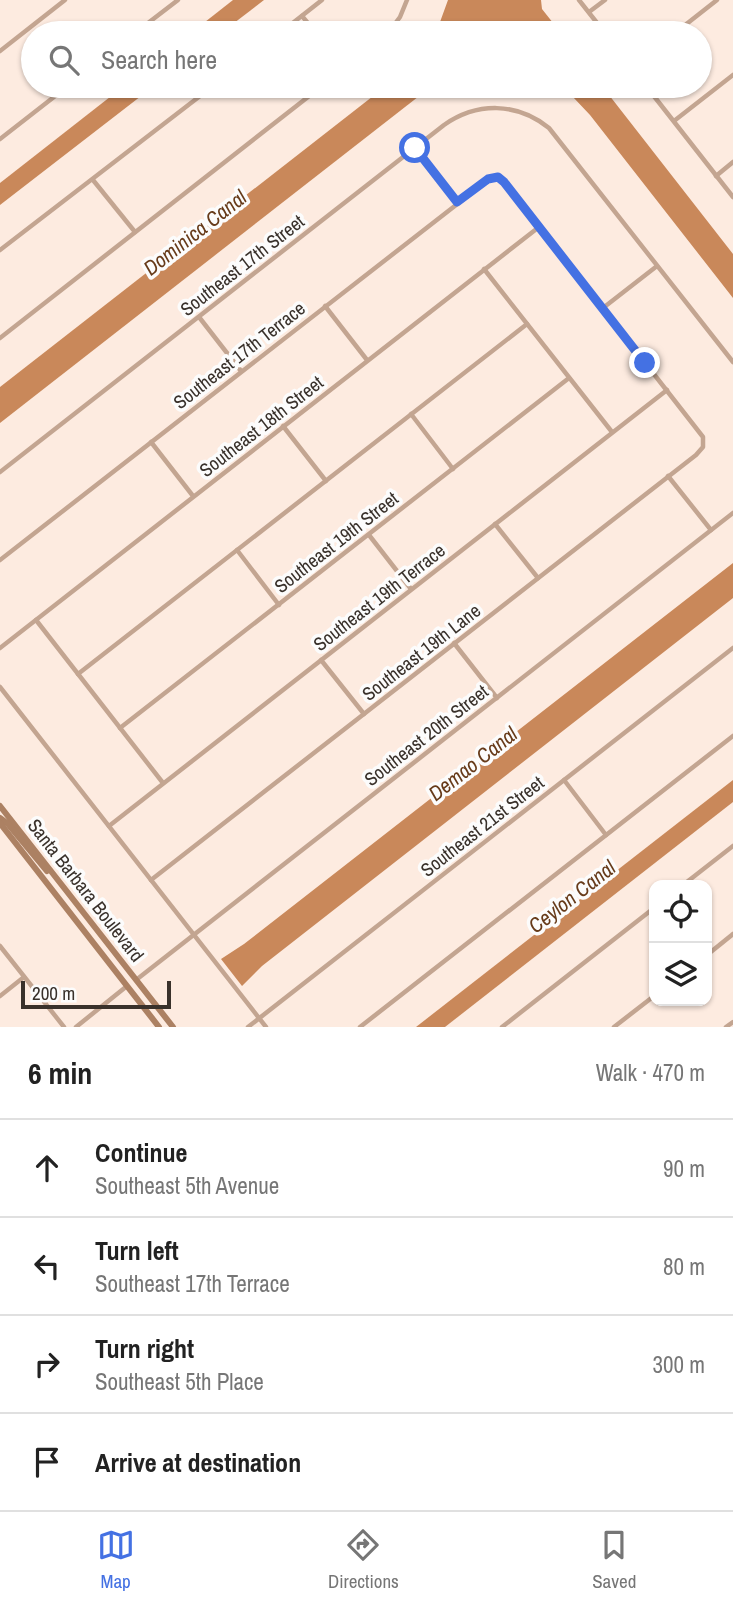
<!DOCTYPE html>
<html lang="en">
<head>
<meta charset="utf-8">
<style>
	body { margin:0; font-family:"Archivo Narrow",sans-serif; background:#f6f6f6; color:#222 }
	.controls { position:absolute; right:21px; bottom:21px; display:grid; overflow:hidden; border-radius:14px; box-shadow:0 2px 5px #0004 }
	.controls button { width:63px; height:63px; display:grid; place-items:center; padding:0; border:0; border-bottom:2px solid #e0e0e0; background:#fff; color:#222; font:35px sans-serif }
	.scale { position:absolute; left:21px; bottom:18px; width:150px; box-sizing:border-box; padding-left:7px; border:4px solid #39312b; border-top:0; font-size:19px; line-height:24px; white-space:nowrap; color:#39312b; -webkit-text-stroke:5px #fcfcfc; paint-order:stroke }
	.stop { position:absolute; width:21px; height:21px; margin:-16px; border:5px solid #4471e3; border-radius:50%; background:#fff }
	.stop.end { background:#4471e3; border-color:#fff; box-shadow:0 2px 7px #0008 }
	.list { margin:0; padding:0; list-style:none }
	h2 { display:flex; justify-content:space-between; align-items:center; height:91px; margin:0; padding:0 28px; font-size:30px }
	h2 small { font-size:23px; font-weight:400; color:#767676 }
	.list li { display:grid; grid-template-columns:46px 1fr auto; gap:21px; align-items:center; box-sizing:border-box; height:98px; padding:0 28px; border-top:2px solid #e0e0e0 }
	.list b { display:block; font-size:26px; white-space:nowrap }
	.list p { margin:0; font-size:23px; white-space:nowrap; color:#767676 }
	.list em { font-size:23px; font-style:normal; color:#767676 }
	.icon { flex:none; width:38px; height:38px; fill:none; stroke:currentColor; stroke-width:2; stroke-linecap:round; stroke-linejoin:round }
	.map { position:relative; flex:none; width:733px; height:1027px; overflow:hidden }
	.search { position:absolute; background:#fff; box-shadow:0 2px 5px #0004; left:21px; right:21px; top:21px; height:77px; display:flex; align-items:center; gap:18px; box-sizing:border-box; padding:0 24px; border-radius:38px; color:#767676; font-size:26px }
	.sheet { height:483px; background:#fff }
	nav { display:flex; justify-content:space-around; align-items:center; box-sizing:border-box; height:98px; border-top:2px solid #e0e0e0; background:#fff; font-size:19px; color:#767676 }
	nav a { display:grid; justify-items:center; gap:4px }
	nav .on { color:#4471e3 }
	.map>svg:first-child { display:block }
	.water { fill:#c9885a }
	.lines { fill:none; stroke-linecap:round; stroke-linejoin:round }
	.minor { stroke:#c3a591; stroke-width:4.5 }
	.secondary { stroke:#ac8163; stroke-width:6 }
	.route { stroke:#4471e3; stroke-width:9 }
	.labels { text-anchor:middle; stroke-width:7; stroke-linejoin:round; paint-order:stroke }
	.street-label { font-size:19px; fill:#39312b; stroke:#fcfcfc }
	.water-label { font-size:21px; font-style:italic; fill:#673b1a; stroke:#fcfcfc }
</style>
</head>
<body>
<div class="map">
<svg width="733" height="1027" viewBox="0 0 733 1027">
	<rect width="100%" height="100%" fill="#fdebe0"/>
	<g class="water">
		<path d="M233 0H264L221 33H191Z"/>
		<path d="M448 0H541L542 9 561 33H436Z"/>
		<path d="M124 86H154L0 205V183Z"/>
		<path d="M386 86H432L0 423V387Z"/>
		<path d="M557 86H602L733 254V298L590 115 573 97Z"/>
		<path d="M733 563V598L262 966 242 986 221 959 244 944Z"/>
		<path d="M733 780V802L445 1027H416Z"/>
	</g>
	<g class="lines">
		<g class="minor">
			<path d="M579 0 605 33"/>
			<path d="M589 12 605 0"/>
			<path d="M302 16 316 33"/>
			<path d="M135 33 178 0"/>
			<path d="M280 33 322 0"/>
			<path d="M388 33 400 17 407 0"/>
			<path d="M675 33 717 0"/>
			<path d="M0 51 65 0"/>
			<path d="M646 86 733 197"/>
			<path d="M674 121 733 75"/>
			<path d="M0 139 68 86"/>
			<path d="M415 148 457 202"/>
			<path d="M716 176 733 162"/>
			<path d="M93 180 135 232"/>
			<path d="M0 250 213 86"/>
			<path d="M484 269 612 432"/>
			<path d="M325 306 367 360"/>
			<path d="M603 308 657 266"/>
			<path d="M199 317 241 371"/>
			<path d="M0 338 322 86"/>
			<path d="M411 414 453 469"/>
			<path d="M283 426 326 481"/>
			<path d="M151 442 193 496"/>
			<path d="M0 472 444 125C477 102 517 102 549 128L733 362"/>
			<path d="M668 476 711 530"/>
			<path d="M495 524 538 578"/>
			<path d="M369 535 411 589"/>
			<path d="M237 550 279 605"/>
			<path d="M0 560 492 177H498L504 182 703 437V447L696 455 151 880"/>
			<path d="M36 620 163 783"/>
			<path d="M454 643 497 698"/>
			<path d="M0 648 539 227"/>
			<path d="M321 660 364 714"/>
			<path d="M78 674 527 324"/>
			<path d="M0 687 266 1027"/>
			<path d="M120 728 569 378"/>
			<path d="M564 780 606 835"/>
			<path d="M109 826 667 390"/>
			<path d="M683 885 733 846"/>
			<path d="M0 946 64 1027"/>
			<path d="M707 955 733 934"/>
			<path d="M136 980 733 513"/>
			<path d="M0 996 24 977"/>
			<path d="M76 1027 127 986"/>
			<path d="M248 1027 733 648"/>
			<path d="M360 1027 733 736"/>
			<path d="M502 1027 654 908"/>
			<path d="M614 1027 654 996"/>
			<path d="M726 1027 733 1022"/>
		</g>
		<g class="secondary">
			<path d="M0 806 173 1027"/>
			<path d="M0 818 8 824 47 871"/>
			<path d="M0 823 159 1027"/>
		</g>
	</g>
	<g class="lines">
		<path class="route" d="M415 148 457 202 488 179 498 177 504 182 645 363"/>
	</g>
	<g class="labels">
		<g class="street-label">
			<text transform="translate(242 265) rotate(-38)" y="7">Southeast 17th Street</text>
			<text transform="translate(239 355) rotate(-38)" y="7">Southeast 17th Terrace</text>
			<text transform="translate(261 426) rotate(-38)" y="7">Southeast 18th Street</text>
			<text transform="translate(336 542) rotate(-38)" y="7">Southeast 19th Street</text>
			<text transform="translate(379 597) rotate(-38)" y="7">Southeast 19th Terrace</text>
			<text transform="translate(421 652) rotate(-38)" y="7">Southeast 19th Lane</text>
			<text transform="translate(426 735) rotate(-38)" y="7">Southeast 20th Street</text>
			<text transform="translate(482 826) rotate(-38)" y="7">Southeast 21st Street</text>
			<text transform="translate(86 890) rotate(52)" y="7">Santa Barbara Boulevard</text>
		</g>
		<g class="water-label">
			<text transform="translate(195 233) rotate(-38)" y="7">Dominica Canal</text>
			<text transform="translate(473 764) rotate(-38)" y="7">Demao Canal</text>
			<text transform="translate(572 897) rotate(-38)" y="7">Ceylon Canal</text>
		</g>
	</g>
</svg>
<div class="controls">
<button><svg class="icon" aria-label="locate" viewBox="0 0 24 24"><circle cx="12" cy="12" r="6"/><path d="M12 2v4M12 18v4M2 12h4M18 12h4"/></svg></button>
<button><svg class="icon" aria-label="layers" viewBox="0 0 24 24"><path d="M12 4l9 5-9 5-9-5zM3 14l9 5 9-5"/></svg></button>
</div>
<div class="scale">200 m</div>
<div class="stop" style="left:415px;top:148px"></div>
<div class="stop end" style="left:645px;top:363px"></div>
<div class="search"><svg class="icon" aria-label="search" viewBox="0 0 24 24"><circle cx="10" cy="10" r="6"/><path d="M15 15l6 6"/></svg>Search here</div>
</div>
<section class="sheet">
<h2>6 min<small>Walk · 470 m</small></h2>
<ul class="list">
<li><svg class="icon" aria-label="ahead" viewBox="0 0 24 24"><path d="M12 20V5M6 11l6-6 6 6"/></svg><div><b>Continue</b><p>Southeast 5th Avenue</p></div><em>90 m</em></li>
<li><svg class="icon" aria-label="left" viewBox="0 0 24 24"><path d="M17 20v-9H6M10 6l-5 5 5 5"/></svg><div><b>Turn left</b><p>Southeast 17th Terrace</p></div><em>80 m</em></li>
<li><svg class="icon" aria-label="right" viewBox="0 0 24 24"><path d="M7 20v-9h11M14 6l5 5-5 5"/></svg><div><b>Turn right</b><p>Southeast 5th Place</p></div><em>300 m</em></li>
<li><svg class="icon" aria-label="arrive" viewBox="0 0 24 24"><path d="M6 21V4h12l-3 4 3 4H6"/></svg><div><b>Arrive at destination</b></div></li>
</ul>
</section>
<nav>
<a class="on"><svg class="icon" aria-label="map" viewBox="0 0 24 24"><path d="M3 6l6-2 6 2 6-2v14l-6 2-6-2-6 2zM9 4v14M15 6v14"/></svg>Map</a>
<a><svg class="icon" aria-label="directions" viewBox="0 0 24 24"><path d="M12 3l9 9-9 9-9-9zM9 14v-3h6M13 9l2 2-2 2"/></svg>Directions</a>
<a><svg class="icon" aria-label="saved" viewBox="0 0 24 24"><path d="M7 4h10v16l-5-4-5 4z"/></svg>Saved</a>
</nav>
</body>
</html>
